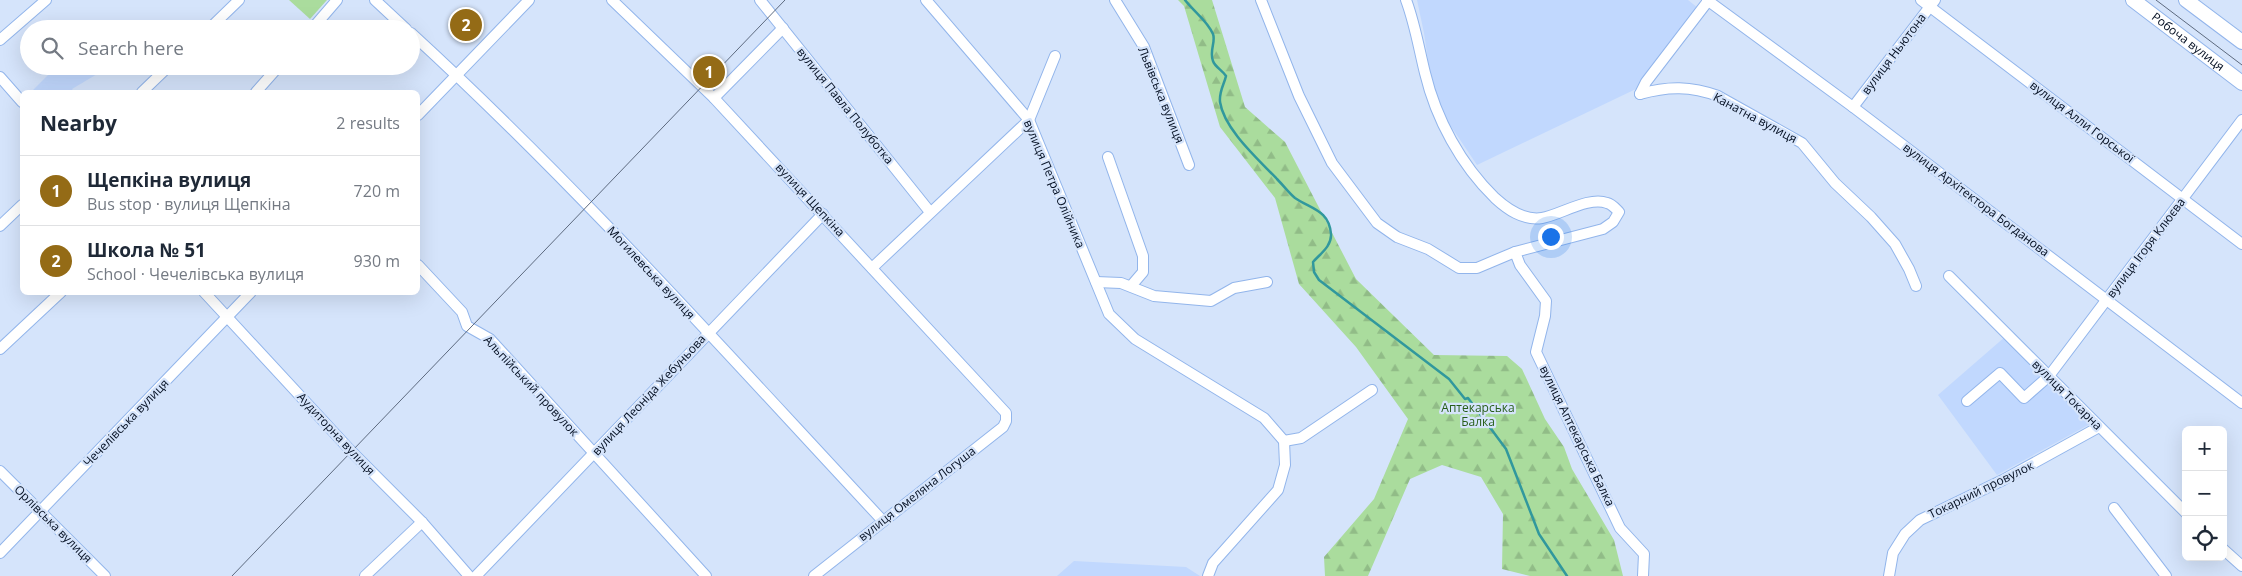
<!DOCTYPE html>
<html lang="en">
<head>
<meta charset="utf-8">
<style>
	body { margin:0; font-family:"Open Sans",sans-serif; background:#f2f2f3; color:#1f2937 }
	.controls { position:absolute; right:15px; bottom:15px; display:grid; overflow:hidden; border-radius:8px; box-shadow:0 5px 20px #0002 }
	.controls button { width:45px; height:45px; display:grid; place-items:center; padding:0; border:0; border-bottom:1px solid #e0e1e3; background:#fff; color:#1f2937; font:25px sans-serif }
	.you { position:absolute; left:1550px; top:236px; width:18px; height:18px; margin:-12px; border:4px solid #fff; border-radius:50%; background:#1a73e8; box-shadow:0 0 0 8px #1a73e833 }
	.badge { display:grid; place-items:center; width:32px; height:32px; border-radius:50%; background:#946b16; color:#fff; font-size:16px; font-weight:700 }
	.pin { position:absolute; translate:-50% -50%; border:2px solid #fff; box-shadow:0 1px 5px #0006 }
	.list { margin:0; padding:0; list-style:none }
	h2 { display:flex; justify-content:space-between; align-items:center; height:65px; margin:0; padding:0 20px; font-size:21px }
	h2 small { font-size:16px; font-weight:400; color:#747a83 }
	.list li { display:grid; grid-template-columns:32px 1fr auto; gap:15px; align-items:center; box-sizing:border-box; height:70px; padding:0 20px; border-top:1px solid #e0e1e3 }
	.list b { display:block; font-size:19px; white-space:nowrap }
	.list p { margin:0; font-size:16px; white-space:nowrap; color:#747a83 }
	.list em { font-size:16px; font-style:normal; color:#747a83 }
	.icon { flex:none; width:28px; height:28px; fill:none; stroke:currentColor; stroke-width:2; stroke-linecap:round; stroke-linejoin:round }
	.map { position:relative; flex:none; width:2242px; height:576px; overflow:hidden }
	.search { position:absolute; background:#fff; box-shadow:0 5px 20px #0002; left:20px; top:20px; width:400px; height:55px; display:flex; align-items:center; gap:12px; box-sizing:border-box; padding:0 18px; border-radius:28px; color:#747a83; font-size:19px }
	.panel { position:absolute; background:#fff; box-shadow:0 5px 20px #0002; left:20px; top:90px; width:400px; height:205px; border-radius:8px }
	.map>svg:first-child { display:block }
	.built { fill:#c1d8fe }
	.forest { fill:url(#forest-firs) }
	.green { fill:#aadc9d }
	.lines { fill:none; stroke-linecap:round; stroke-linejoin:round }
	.stream { stroke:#31989d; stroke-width:2.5 }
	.minor-casing { stroke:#92b5eb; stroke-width:12 }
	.major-casing { stroke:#92b5eb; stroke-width:16 }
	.minor { stroke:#fff; stroke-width:10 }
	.major { stroke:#fff; stroke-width:14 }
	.tram { stroke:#5d6a7f; stroke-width:1 }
	.labels { text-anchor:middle; stroke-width:4.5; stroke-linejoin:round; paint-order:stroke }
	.street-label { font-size:12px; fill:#040f22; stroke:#d5e4fb }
	.park-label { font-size:12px; fill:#265c17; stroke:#d5e4fb }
</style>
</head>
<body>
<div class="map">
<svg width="2242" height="576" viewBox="0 0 2242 576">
	<defs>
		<pattern id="forest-firs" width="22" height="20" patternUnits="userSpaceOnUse" patternTransform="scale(1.25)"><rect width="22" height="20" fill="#aadc9d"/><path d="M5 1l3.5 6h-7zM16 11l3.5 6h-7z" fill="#91bc87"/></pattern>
	</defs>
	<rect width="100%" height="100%" fill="#d5e4fb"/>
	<g class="built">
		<path d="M1417 0H1688L1698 8 1636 89 1477 165 1444 116 1431 81 1424 33Z"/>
		<path d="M57 66H109V67L72 89 74 92H31Z"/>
		<path d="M2006 336 2090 424 1997 475 1938 395Z"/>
		<path d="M1074 561 1186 567 1200 576H1057Z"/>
	</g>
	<path class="forest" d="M1178 0H1212L1245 107 1285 142 1356 279 1434 355 1507 356 1522 369 1545 419 1564 447 1572 469 1614 540 1623 576H1530L1502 569 1503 514 1481 477 1442 465 1410 479 1368 576H1325L1324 557 1374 499 1408 419 1356 347 1299 284 1275 198 1220 127 1184 6Z"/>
	<path class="green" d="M289 0H327L310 19Z"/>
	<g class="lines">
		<path class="stream" d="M1185 0C1194 12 1207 20 1213 34 1216 42 1209 51 1213 61 1215 67 1222 70 1226 76 1224 85 1219 91 1220 102 1224 129 1258 159 1277 179 1283 185 1289 193 1295 198 1311 209 1329 210 1331 234 1332 246 1320 254 1313 262L1314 272 1319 280 1449 379 1465 399 1468 398 1506 449 1539 534 1567 576"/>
		<defs>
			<g id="minor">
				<path d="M375 0 406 29"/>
				<path d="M612 0 714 98 1006 413V421L1003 427 814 576"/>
				<path d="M760 0 930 212"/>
				<path d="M926 0 1029 120 1109 314 1135 339 1264 418 1284 441 1285 465 1278 490 1213 563 1208 576"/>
				<path d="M1115 0 1144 47 1189 165"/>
				<path d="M1261 0 1299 96 1332 163 1377 223 1397 237 1428 249 1459 268H1477L1515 252 1520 265 1546 301 1545 316 1536 352 1620 528 1644 554 1643 576"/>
				<path d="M1406 0C1415 24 1419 49 1425 73 1436 119 1461 165 1495 198 1507 209 1523 221 1542 218 1560 215 1589 196 1607 203 1612 204 1616 209 1619 212L1613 222 1603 229 1515 252"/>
				<path d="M1707 0 1853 107 2242 403"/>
				<path d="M1921 0 2242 244"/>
				<path d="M209 29 239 0"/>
				<path d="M312 29 337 0"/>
				<path d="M411 33C578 186 729 356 883 521"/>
				<path d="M0 40 46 0"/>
				<path d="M0 77 22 102"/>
				<path d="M142 92 169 66"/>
				<path d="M256 92 279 66"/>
				<path d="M1640 94C1668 86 1691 86 1718 96L1802 143 1835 183 1871 217 1895 244 1909 269 1916 286"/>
				<path d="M1640 94 1646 82 1708 1"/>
				<path d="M714 98 783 28"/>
				<path d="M1853 107 1935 0"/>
				<path d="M418 115 529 0"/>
				<path d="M1108 157 1143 256V272L1131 286"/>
				<path d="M0 226 22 205"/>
				<path d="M418 265 462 312 467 326 490 339 706 576"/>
				<path d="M872 268 1029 120 1055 56"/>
				<path d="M1949 276 2186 513"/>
				<path d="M1096 282 1121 283 1154 296 1211 301 1234 288 1267 282"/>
				<path d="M204 292 351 451 422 522 469 576"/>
				<path d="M0 349 61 292"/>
				<path d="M1967 401 2000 373 2024 398 2049 376 2242 120"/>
				<path d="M1284 441 1301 438 1372 390"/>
				<path d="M0 471 105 576"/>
				<path d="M2114 508 2166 576"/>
				<path d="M2223 549 2242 566"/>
				<path d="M0 553 251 292"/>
				<path d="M365 576 422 522"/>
				<path d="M476 576 823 214"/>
				<path d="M1889 576 1893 553 1905 534 1920 520 2003 480 2099 427"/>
			</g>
			<g id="major">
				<path id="s1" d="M2133 0 2242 83"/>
				<path d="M2186 0 2242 42"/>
			</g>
		</defs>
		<use href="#minor" class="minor-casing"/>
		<use href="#major" class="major-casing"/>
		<use href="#minor" class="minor"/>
		<use href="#major" class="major"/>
		<g class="tram">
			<path d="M2156 0 2242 65"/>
			<path d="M232 576 785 0"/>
		</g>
	</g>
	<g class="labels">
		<g class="street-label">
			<text dy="4" stroke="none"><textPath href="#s1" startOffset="69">Робоча вулиця</textPath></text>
			<text transform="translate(1894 54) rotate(-53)" y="4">вулиця Ньютона</text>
			<text transform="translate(1161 95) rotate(68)" y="4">Львівська вулиця</text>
			<text transform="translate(845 106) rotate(51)" y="4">вулиця Павла Полуботка</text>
			<text transform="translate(1755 118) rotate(28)" y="4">Канатна вулиця</text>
			<text transform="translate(2082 122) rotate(37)" y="4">вулиця Алли Горської</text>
			<text transform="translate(1054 184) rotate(67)" y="4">вулиця Петра Олійника</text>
			<text transform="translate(810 200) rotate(47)" y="4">вулиця Щепкіна</text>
			<text transform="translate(1976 200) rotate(37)" y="4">вулиця Архітектора Богданова</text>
			<text transform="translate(2146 248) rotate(-53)" y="4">вулиця Ігоря Клюєва</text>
			<text transform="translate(651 273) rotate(47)" y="4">Могилевська вулиця</text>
			<text transform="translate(531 386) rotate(47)" y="4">Альпійський провулок</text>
			<text transform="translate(649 395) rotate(-47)" y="4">вулиця Леоніда Жебуньова</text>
			<text transform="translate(2067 395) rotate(45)" y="4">вулиця Токарна</text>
			<text transform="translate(126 423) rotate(-46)" y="4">Чечелівська вулиця</text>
			<text transform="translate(336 434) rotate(47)" y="4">Аудиторна вулиця</text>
			<text transform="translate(1577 436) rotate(64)" y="4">вулиця Аптекарська Балка</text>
			<text transform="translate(1981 490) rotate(-26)" y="4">Токарний провулок</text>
			<text transform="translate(917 494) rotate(-38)" y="4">вулиця Омеляна Логуша</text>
			<text transform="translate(53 524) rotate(45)" y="4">Орлівська вулиця</text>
		</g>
		<g class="park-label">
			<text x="1478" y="412">Аптекарська<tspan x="1478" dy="14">Балка</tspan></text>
		</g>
	</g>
</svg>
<div class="controls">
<button>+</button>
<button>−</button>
<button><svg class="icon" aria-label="locate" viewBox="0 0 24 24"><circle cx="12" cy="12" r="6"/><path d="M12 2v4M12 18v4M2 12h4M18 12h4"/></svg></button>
</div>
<div class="you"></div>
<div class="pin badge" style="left:709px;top:72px">1</div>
<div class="pin badge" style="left:466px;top:25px">2</div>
<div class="search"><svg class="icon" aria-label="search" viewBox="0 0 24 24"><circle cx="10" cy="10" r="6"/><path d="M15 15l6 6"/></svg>Search here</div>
<section class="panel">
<h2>Nearby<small>2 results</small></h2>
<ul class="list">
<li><span class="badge">1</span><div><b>Щепкіна вулиця</b><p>Bus stop · вулиця Щепкіна</p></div><em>720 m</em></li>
<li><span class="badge">2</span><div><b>Школа № 51</b><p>School · Чечелівська вулиця</p></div><em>930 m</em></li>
</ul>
</section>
</div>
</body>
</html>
